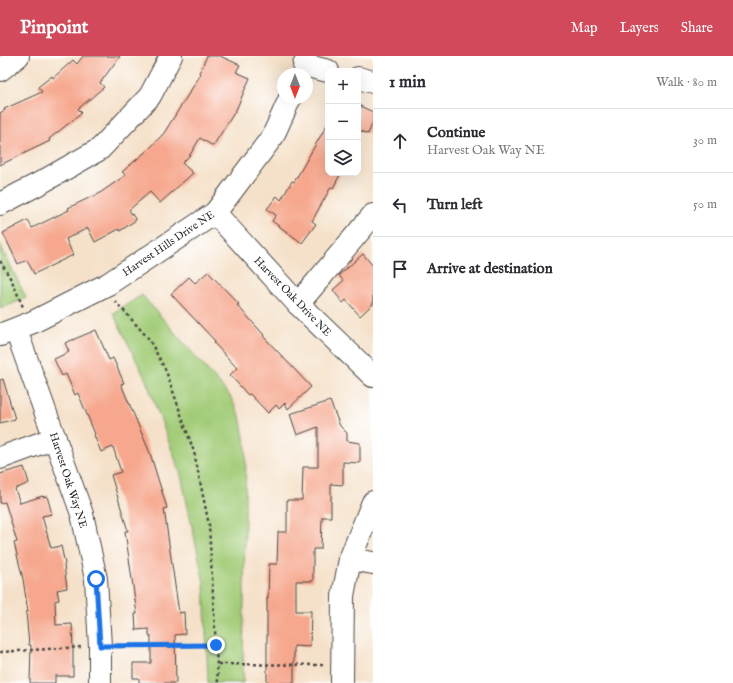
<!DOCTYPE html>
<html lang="en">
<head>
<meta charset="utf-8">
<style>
	body { margin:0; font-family:"IM FELL English",serif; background:#f7f7f7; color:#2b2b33 }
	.controls { position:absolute; right:12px; top:12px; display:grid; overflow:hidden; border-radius:8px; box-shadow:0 4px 16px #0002 }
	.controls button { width:36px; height:36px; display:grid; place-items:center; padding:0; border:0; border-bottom:1px solid #e1e1e2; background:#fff; color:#2b2b33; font:20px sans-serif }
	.compass { position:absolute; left:277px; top:12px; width:36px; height:36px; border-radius:50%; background:#fff; box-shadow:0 4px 16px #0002; rotate:180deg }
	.stop { position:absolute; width:12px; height:12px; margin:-9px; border:3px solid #1a73e8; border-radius:50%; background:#fff }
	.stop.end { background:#1a73e8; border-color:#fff; box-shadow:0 1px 4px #0008 }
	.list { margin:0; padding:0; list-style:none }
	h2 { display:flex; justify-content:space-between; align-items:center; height:52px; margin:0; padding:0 16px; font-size:17px }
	h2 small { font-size:13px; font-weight:400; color:#7c7c81 }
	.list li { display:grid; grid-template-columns:26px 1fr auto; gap:12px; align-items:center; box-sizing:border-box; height:64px; padding:0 16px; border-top:1px solid #e1e1e2 }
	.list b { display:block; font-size:15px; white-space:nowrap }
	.list p { margin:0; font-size:13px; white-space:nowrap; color:#7c7c81 }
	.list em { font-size:13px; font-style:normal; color:#7c7c81 }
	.icon { flex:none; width:22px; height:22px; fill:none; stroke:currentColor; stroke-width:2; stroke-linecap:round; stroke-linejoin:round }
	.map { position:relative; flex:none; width:373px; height:627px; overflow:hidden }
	header { display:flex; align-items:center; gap:24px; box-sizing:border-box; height:56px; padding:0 20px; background:#d1495b; color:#fff }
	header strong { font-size:19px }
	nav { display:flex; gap:22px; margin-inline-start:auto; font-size:14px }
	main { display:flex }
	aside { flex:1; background:#fff }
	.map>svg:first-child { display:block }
	.green { fill:#a3cc78; stroke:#677c52 }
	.building { fill:#f6a78d }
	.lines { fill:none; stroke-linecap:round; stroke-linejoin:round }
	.minor-casing { stroke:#494643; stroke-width:24 }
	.path { stroke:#494643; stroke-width:2.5; stroke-dasharray:3 3; stroke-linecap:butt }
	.minor { stroke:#fff; stroke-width:22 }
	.route { stroke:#1a73e8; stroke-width:5 }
	.labels { text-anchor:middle; stroke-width:4; stroke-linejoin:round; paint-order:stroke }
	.street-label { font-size:11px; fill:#2b2b2b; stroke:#fff }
</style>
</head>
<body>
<header>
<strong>Pinpoint</strong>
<nav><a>Map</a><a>Layers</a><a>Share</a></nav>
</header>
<main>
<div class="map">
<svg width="373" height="627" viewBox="0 0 373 627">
	<rect width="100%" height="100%" fill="#fff"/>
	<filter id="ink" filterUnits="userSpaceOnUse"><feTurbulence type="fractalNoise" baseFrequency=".025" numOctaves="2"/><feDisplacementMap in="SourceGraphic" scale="8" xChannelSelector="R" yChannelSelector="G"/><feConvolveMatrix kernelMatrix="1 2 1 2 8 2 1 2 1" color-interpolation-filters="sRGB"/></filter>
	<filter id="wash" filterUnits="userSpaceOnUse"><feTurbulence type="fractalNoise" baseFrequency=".012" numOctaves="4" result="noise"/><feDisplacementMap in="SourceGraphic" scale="16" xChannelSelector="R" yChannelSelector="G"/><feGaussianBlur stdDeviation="0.9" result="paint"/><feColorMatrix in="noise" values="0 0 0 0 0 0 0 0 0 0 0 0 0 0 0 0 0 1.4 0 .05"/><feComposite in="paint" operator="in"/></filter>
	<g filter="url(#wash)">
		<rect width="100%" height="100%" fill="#f5e1c9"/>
		<g class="green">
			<path d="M0 188 26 242 0 253Z"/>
			<path d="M142 239 230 340 240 360 246 391 243 627H208L204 526 181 419 146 324 113 257Z"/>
		</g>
		<g id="blocks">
			<g class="building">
				<path d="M83 0H120L100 27 104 31 78 53 82 57 49 83 50 85 0 109V57L5 54 4 53 42 36 38 31 52 20 53 22 73 4 77 8Z"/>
				<path d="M207 0H220L240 9 236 16 250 22 236 54 213 90 200 82 190 99 182 107 193 117 160 147 150 136 129 154 136 164 120 175 119 173 95 186 88 172 66 183 73 199 34 218 27 204 18 208 3 177 28 164 32 172 69 154 68 152 93 140 94 141 126 119 122 116 150 92 164 77 201 18 199 17Z"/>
				<path d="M358 49 373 56V66L368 78 358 74Z"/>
				<path d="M328 67V117H341L333 132 331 131 312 165 316 168 302 187 272 165 276 159 267 153 277 140 281 144 292 125 294 126Z"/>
				<path d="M363 198 373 210V248L360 260 346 244 343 247 333 234 343 225 339 219Z"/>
				<path d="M208 216 239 248 237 249 264 279 263 280 311 331 288 353 285 347 279 353 276 349 268 357 250 338 248 339 230 319 237 312 214 287 215 285 171 238 189 221 195 227Z"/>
				<path d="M96 274 109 304 113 302 124 327 121 328 150 397 167 452 164 453 179 557 184 556 185 578 175 579 176 627H139V622H133V607H151V580H149V573L136 574 135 558H137L125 475H128L111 419 121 416 113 391 101 396 94 379 95 378 78 337 75 339 66 318 62 320 54 303 69 296 65 287Z"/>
				<path d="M3 323 15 363 0 367V324Z"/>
				<path d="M330 345 340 370 347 377V385L360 387V407L343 406V429L331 428V461H322L321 493H313V525H296V555H311L310 591 294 590V627H267V542H268L269 508H277L278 476H287V444H302L303 411H318V371L297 379 290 358Z"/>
				<path d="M24 411 29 427 15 433 20 447 43 440 44 441 47 440 52 458 42 460 51 492 61 490 65 508 64 509 67 532 57 534 59 544 55 545 56 569 72 568 73 594V620H55V627H30L31 589H29L26 556H28L23 523 14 487 17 486 5 446 0 447V418Z"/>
			</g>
		</g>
	</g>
	<g filter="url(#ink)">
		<use href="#blocks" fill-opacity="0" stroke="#494643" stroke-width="1"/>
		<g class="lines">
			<defs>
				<g id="minor">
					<path d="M304 9 328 15"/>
					<path d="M0 14 18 0"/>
					<path d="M358 22 373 26"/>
					<path d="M0 148 42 126 100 93 150 40 171 0"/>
					<path d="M215 157 298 248 373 320"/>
					<path d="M298 248 373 159"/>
					<path d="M16 274 82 458 96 523 100 590V627"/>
					<path d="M0 279 33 266 108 228 215 157 273 80 290 42"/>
					<path d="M0 402 55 382"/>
					<path d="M350 503 373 507"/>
					<path d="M342 627 343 540 350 503 373 446"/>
				</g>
			</defs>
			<use href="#minor" class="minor-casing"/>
			<g class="path">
				<path d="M0 205 12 225 23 251"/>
				<path d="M115 245 149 283 166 315 194 396 209 469 218 627"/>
				<path d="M118 590 216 589"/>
				<path d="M0 596 81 591"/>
				<path d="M218 608 324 609"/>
			</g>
			<use href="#minor" class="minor"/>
		</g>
	</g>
	<g class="lines" filter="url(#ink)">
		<path class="route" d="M96 523 100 590 216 589"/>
	</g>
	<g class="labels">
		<g class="street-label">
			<text transform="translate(168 187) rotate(-34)" y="4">Harvest Hills Drive NE</text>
			<text transform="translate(293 240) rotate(46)" y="4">Harvest Oak Drive NE</text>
			<text transform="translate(69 424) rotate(72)" y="4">Harvest Oak Way NE</text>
		</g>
	</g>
</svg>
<div class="controls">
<button>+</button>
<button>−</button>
<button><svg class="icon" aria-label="layers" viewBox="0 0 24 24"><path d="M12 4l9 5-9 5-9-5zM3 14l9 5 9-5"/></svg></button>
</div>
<svg class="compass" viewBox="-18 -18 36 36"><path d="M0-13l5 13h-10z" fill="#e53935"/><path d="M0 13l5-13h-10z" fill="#7c7c81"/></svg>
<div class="stop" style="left:96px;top:523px"></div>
<div class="stop end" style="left:216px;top:589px"></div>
</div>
<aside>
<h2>1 min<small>Walk · 80 m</small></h2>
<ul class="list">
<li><svg class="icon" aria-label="ahead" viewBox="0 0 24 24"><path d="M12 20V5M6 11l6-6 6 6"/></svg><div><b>Continue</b><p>Harvest Oak Way NE</p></div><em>30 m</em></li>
<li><svg class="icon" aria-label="left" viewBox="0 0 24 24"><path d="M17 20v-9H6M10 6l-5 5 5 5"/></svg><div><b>Turn left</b></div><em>50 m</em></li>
<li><svg class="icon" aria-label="arrive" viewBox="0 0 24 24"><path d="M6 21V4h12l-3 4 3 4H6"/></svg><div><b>Arrive at destination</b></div></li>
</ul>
</aside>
</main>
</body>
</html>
